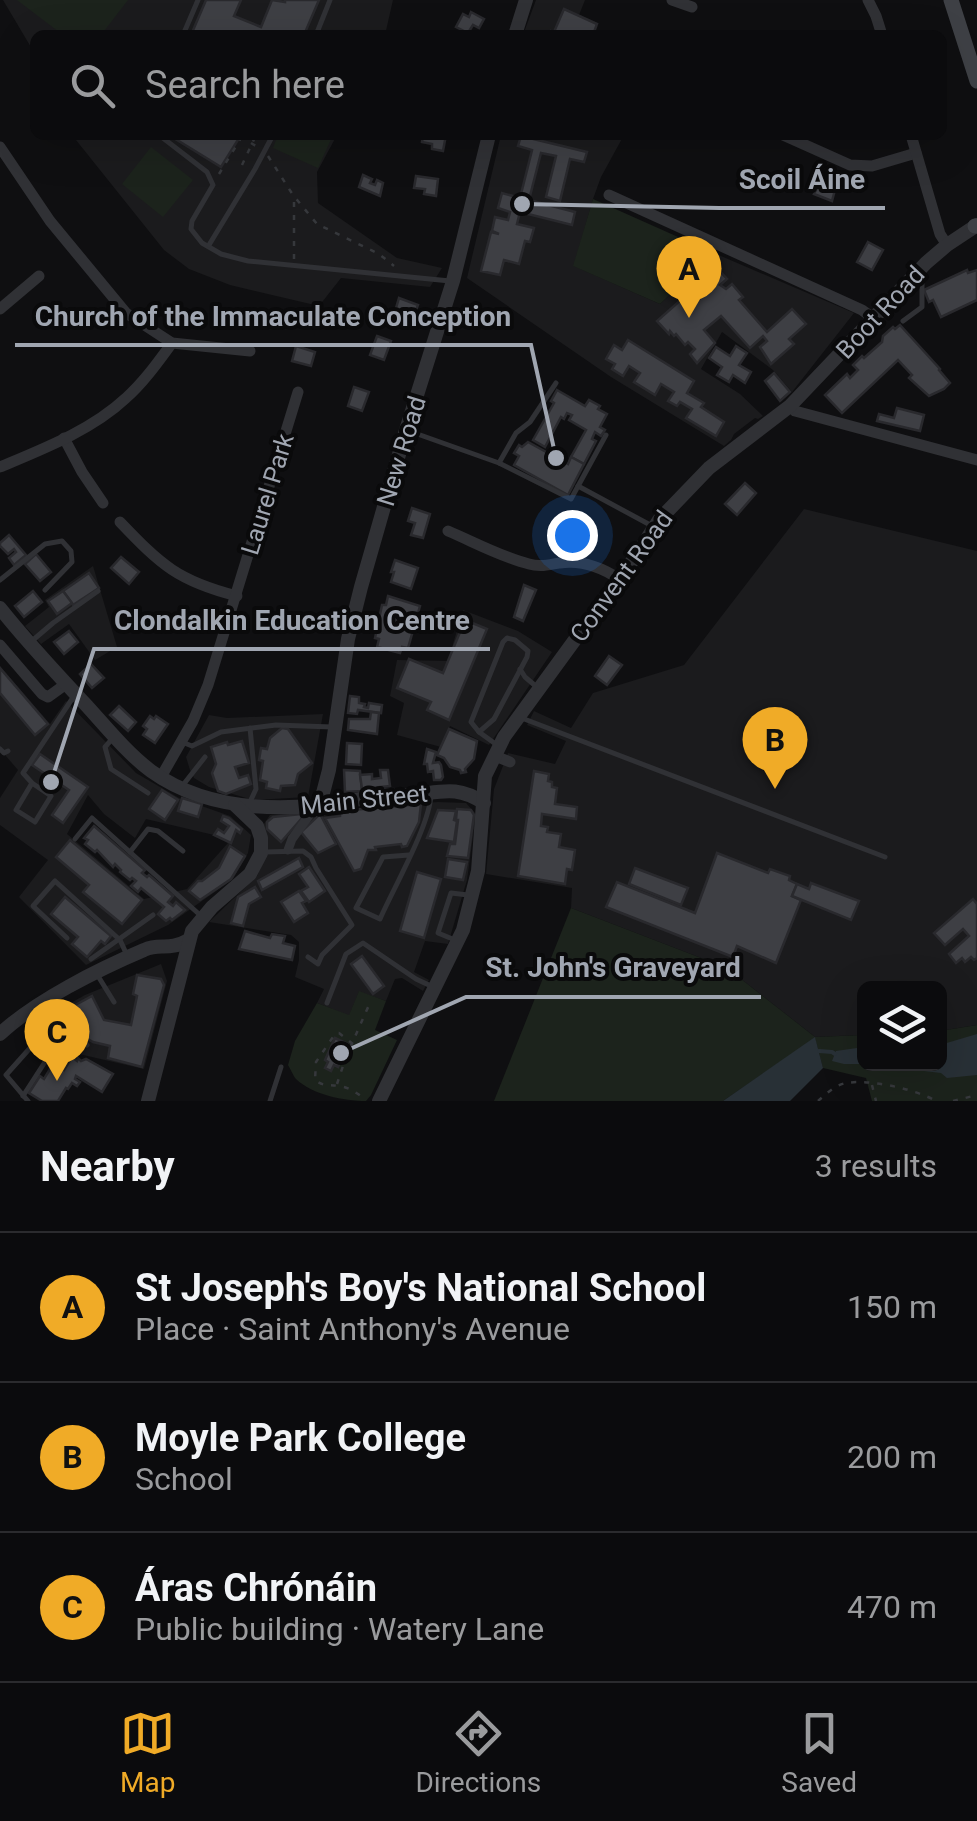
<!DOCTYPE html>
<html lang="en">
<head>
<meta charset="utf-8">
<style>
	body { margin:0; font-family:Roboto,sans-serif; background:#19191b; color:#f1f3f6 }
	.controls { position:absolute; right:30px; bottom:30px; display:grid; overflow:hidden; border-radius:15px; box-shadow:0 10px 40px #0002 }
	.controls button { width:90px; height:90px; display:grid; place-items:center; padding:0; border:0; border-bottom:2px solid #2b2b2e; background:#0b0b0d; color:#f1f3f6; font:50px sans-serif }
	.you { position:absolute; left:572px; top:535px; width:35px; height:35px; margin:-25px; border:8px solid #fff; border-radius:50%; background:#1a73e8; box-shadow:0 0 0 15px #1a73e833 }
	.badge { display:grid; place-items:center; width:65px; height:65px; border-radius:50%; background:#f0ab27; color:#111; font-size:32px; font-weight:700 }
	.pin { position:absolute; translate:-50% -82px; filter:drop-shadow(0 2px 5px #0008) }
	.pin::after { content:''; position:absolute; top:52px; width:35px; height:30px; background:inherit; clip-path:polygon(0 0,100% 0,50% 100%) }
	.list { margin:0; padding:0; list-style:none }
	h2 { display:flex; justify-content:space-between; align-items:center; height:130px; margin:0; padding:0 40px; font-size:42px }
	h2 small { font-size:32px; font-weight:400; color:#9a9b9d }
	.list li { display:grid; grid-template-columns:65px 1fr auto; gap:30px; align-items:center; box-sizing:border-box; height:150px; padding:0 40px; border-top:2px solid #2b2b2e }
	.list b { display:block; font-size:38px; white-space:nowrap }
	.list p { margin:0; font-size:32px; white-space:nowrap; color:#9a9b9d }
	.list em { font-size:32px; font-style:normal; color:#9a9b9d }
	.icon { flex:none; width:55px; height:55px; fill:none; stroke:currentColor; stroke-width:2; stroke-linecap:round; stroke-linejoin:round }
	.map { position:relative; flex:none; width:977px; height:1101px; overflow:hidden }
	.search { position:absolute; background:#0b0b0d; box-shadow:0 10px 40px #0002; left:30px; right:30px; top:30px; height:110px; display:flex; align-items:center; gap:25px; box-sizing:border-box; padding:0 35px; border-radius:15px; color:#9a9b9d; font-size:38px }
	.sheet { height:580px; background:#0b0b0d }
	nav { display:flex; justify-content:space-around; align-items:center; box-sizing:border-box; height:140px; border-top:2px solid #2b2b2e; background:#0b0b0d; font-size:28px; color:#9a9b9d }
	nav a { display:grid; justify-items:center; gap:5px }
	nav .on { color:#f0ab27 }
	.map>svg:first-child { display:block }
	.built { fill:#1b1b1d; fill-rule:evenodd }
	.green { fill:#1c231c }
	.water { fill:#283036 }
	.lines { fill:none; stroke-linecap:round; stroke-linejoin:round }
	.stream { stroke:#283036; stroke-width:4 }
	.building { fill:#3e3f44; stroke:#29292d; stroke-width:2.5 }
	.path { stroke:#36383c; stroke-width:2.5; stroke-dasharray:5 8; stroke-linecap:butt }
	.service { stroke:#303135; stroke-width:5 }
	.pedestrian { stroke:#303135; stroke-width:9 }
	.minor { stroke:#303135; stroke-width:11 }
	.tertiary { stroke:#303135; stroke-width:14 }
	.secondary { stroke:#3e4045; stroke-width:15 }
	.labels { text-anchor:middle; stroke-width:8; stroke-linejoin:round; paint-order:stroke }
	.street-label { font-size:25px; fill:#a0a6b1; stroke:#0a0a0b }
	.leader { fill:none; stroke:#a0a6b1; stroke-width:4 }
	.callout-dot { fill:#a0a6b1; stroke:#0a0a0b; stroke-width:4 }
	.callout-label { font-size:28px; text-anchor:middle; font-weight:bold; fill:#a0a6b1; stroke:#0a0a0b; stroke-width:8; stroke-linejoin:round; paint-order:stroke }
</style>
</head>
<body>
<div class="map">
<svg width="977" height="1101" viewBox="0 0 977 1101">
	<rect width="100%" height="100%" fill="#0f0f11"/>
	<g class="built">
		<path d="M3 0H393L385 35H35V54Z"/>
		<path d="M536 0H585L579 15 597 24 593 35H523Z"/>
		<path d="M72 135H337L317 172 318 203 397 258 442 268 430 287 341 278 319 306 230 285 189 269 164 250Z"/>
		<path d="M501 135H624L601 177 593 199 574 266 660 304 714 253 854 313 792 392 773 370 722 332 701 369 740 394 763 416 758 419 755 418 734 434 731 440 724 446 611 377 467 278Z"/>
		<path d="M804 509 977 551V1025L940 1031V988H864V1035L815 1037 727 968 571 908 572 888 486 874 494 789 508 753 555 764 566 741 527 725 534 711 571 728 593 693 684 665Z"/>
		<path d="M93 566 117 647 95 660 69 624 41 644 25 626 49 607 45 600Z"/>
		<path d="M463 610 518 631 552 652 489 745 450 726 441 747 397 735 404 703 390 696 397 660 448 661Z"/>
		<path d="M0 666 50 724 66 701 136 773 179 798 230 816 251 835 248 853 233 879 168 925 86 965 19 897 48 860 0 825V798L18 770 0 749ZM88 795 104 814 135 838 146 819 214 835 228 843 187 889 144 899 67 834Z"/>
		<path d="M323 714 308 797 253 800 209 787 194 778 190 770 186 757 209 715 227 718Z"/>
		<path d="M438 802 466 803 476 814 467 880 448 944 425 941 414 972 429 980 423 991 402 978 395 979 386 1001 359 992 349 1016 317 1003 324 989 295 977 299 960V942L291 935 209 922 257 876 267 854 262 827 270 815Z"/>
		<path d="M161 964 167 981 144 1069 79 1054 44 1018 85 995Z"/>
	</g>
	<g class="green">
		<path d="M17 0H128L101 35H63Z"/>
		<path d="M278 135H333L318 168 273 148Z"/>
		<path d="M151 147 193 180 163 217 122 184Z"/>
		<path d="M593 199 714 253 660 304 573 266Z"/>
		<path d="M571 908 727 968 815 1037 864 1035V1064H940V1031L977 1025V1101H872L866 1078 823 1068 815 1038 723 1101H494Z"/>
		<path d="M359 991 386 1001 375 1030 397 1040 371 1095 366 1101C344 1101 313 1095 296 1079 294 1077 290 1068 288 1065L295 1041 317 1003 349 1015Z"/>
	</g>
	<g class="water">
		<path d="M977 1034V1075L947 1078 941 1073 864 1064H844L832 1061 836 1051 864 1047V1064H940V1045Z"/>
		<path d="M815 1037 823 1068 790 1101H723Z"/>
	</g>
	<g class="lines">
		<path class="stream" d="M819 1051 832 1052 835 1054"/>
	</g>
	<g class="building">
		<path d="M206 0H241L234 16 261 27 272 0 285 2V0H319L304 35H191Z"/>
		<path d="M564 9 597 24 593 35H550L551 31 554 32Z"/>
		<path d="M471 12 484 19 479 28 473 25 468 33 456 27 463 14 469 17Z"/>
		<path d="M169 135H241L221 167Z"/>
		<path d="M423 135H446L443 151 432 149V144L422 142Z"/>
		<path d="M521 136 587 152 584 162 570 159 560 201 546 197 556 156 541 153 529 200 575 212 572 225 520 212 517 224 534 228 530 242 525 241 519 264 504 260 500 275 481 271 491 232 499 234 492 231 495 217 508 220 510 212 498 208 502 193 520 198 532 150 518 146Z"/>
		<path d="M363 175 372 179 370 183 375 185 377 180 383 183 380 196 359 187Z"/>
		<path d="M416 176 438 179 436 196 424 194 425 189 414 188Z"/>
		<path d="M821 180 836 186 832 201 814 194Z"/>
		<path d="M868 242 883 250 872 270 857 262Z"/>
		<path d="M717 268 727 279 720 285 726 289 732 284 743 297 739 300 767 332 792 309 806 324 789 339 794 344 771 364 760 347 767 341 763 336 750 348 721 316 704 330 715 343 697 363 690 354 695 349 688 342 685 345 676 334 674 336 670 331 669 334 657 321Z"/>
		<path d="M967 270 968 273 977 270V300L941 317 933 300 929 302 924 290Z"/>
		<path d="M399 298 418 305 410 326 399 322 403 311 396 308Z"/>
		<path d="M900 325 940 369 939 370 950 383 944 389 929 396 909 378 912 375 898 360 842 413 825 395 847 374 850 378 858 370 853 365 862 356 864 358 882 342 883 336 893 327 895 329Z"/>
		<path d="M377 336 391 341 384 360 370 355Z"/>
		<path d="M628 340 694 381 687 393 704 403 701 407 724 422 716 436 686 418 692 409 680 402 677 406 668 401 674 392 661 384 655 395 634 382 640 373 629 366 623 376 612 369 615 364 606 359 614 345 622 350Z"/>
		<path d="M296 346 315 352 311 366 292 361Z"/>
		<path d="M736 346 747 353 739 365 751 372 745 383 733 375 729 382 717 375 722 367 709 358 716 347 730 356Z"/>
		<path d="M774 373 790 392 780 401 765 381Z"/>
		<path d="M354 387 369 392 362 411 348 406Z"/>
		<path d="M557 390 585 406 589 400 600 406 598 409 607 414 600 427 605 430 601 436 595 432 592 439 596 441 584 464 571 457 586 430 569 420 572 415 567 413 564 419 561 417 545 447 533 440 554 403 551 401Z"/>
		<path d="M897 408 924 415 920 431 877 421 879 414 894 418Z"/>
		<path d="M528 442 568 464 571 457 584 464 568 495 514 465 519 456 514 453 519 445 522 447Z"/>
		<path d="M745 483 756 493 737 515 725 504Z"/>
		<path d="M412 508 430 514 423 538 411 535 415 523 408 521Z"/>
		<path d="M9 535 26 555 14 565 9 558 16 552 14 549 8 554 0 546V543Z"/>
		<path d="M36 554 51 572 40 581 25 564Z"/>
		<path d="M121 557 139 572 129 584 111 568Z"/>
		<path d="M395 560 418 568 411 589 391 582 394 572H391Z"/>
		<path d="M89 573 99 588 73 605 63 591Z"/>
		<path d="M524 585 536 590 523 621 514 617Z"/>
		<path d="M33 591 42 602 24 617 15 606Z"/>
		<path d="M63 591 72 603 57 614 48 601Z"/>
		<path d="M388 596 420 606 408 648 402 647 400 653 377 647 379 639 375 638 382 605H386Z"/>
		<path d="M465 620 487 629 449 720 427 710 431 702 397 688 409 659 443 673Z"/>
		<path d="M69 631 78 642 64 654 54 642Z"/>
		<path d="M609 656 622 665 607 685 595 676Z"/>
		<path d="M91 664 104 678 92 688 80 674Z"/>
		<path d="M0 668 48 724 35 735 0 693Z"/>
		<path d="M350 696 359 697V703L365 704 364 707 368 708 369 703 382 705 381 713 358 710 357 714 348 713Z"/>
		<path d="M119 706 136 722 128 731 110 715Z"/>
		<path d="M371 712 379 713 377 734 348 730 349 719H370Z"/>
		<path d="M150 716 154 719 156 716 168 724 155 743 143 735 147 729 143 726Z"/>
		<path d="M282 728 288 729 312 763 298 774 295 785 281 786 280 791 266 788 267 782 260 780 263 761 259 760 261 748 267 749 270 738Z"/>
		<path d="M449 729 477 741 474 759 465 769 466 772 461 773 460 770 450 767 444 758 437 755Z"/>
		<path d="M242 741 249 763 235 767 239 778 248 775 251 784 226 794 218 791 212 773 216 764 211 747 227 742 228 745Z"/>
		<path d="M347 743 362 744 361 765 346 764Z"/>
		<path d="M427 749 436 752 433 763 439 762 441 765 443 777 441 780H434L433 771 428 772 427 764H424Z"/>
		<path d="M40 754 88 787 63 823 52 815 69 790 32 765Z"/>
		<path d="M344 770 360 771 362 791 345 792Z"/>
		<path d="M380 770H388L390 786 362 789 360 775 372 774V779L381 778Z"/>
		<path d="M534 771 549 774 548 781 552 782V787L557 788 555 804 577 807 576 819 542 814 541 826 548 827 547 832 561 834 559 847 575 850 572 870 567 869 565 884 518 876Z"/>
		<path d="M162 790 178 800 165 820 149 809Z"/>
		<path d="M182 798 202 804 198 817 178 811Z"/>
		<path d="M421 804 419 822 407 846 402 847 401 844 375 847 376 850H368L361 869 354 871 325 818 340 816V811Z"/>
		<path d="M457 809 471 810 474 815 468 858 447 856 450 844H455L458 820H456Z"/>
		<path d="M438 810 456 811 454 820 457 821 454 842 427 838Z"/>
		<path d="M301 814 302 818 281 842 267 829V822L273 817Z"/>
		<path d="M320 814 336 844 318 853 301 832Z"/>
		<path d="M223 816 229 818 242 829 240 833 236 830 231 843 214 835 218 829 224 833 229 826 221 821Z"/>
		<path d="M94 826 145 870 142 873 147 877 149 875 173 896 168 902 173 906 176 902 185 910 172 920 170 918 166 921 158 914 164 907 141 888 138 892 131 886 136 881 132 878 130 880 120 872 121 870 115 864 113 867 97 850 95 852 85 844 88 840 84 838Z"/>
		<path d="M70 840 142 900 122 924 83 892 89 885 56 857Z"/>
		<path d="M230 846 245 856 231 879 200 900 189 891 198 881H202L219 868Z"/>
		<path d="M717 853 768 873 770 869 790 876 789 880 797 884 792 896 801 900 776 963 737 946 733 957 606 907 617 882 695 913Z"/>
		<path d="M299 858 303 867 262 890 258 881Z"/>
		<path d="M448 859 467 862 463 880 445 877Z"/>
		<path d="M309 867 325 891 309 902 301 891 308 887 299 874Z"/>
		<path d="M635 868 688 888 681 905 629 884Z"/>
		<path d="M417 872 441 879 424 938 400 931Z"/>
		<path d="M811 883 859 901 851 920 792 896 797 884 809 889Z"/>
		<path d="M255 887 261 897 249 904 243 926 231 923 238 897Z"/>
		<path d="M299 891 306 901 302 903 308 913 294 922 281 902Z"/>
		<path d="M65 897 111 936 105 944 101 941 87 957 72 944 78 937 51 914Z"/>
		<path d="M973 899 977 904V958L974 960 971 957 965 962 962 958 956 963 949 954 969 936 963 929 945 945 934 933Z"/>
		<path d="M245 931 270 938 272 934 285 936 283 943 295 946 292 960 239 949Z"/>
		<path d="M362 956 384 986 373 994 351 964Z"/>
		<path d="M137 975 161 979 164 985 142 1067 108 1058 110 1046 93 1042 81 1035 68 1009 92 996 104 1020 131 1025 137 996 133 994Z"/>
		<path d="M335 1038 348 1044 338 1067 334 1065 331 1071 325 1068 328 1062 325 1060Z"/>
		<path d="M72 1057 77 1061 78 1058 81 1061 86 1059 113 1074 102 1092 76 1076 75 1079 80 1082 77 1086 72 1083 68 1089 66 1088 58 1101H42L29 1093 40 1076 44 1079 53 1064 64 1070Z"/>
	</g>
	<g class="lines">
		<g class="path">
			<path d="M240 136 259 148"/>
			<path d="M268 156 293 195 317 224 379 254 394 266"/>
			<path d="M242 165 256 135"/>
			<path d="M219 174 241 138"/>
			<path d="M294 259V197"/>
			<path d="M353 1044 339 1033 335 1034 316 1062 315 1080C324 1087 328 1084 338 1086 349 1087 357 1093 366 1100"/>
			<path d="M337 1084 346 1057 369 1005"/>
			<path d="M872 1085 876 1101"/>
			<path d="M818 1101C826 1094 835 1085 846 1083 870 1079 915 1089 936 1101"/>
			<path d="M953 1101 977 1095"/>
		</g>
		<g class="service">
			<path d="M183 35 198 0"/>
			<path d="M316 35 330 0"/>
			<path d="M159 135 207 172 213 185 192 221 191 229 202 243 221 254 248 261 450 281"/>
			<path d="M209 245 255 169 273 135"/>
			<path d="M903 321 922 307V282L918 274"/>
			<path d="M409 431 499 463 516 433 530 422 556 383"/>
			<path d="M499 463 571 499 606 435"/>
			<path d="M578 486 654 527"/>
			<path d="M0 580 45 544 62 541 71 551 72 562 45 590"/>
			<path d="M507 638 515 640 528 651 527 657 494 719 479 732 471 722 503 642Z"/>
			<path d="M33 640 53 623 98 591"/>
			<path d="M520 669 525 677 538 688"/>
			<path d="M519 717 885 857"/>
			<path d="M479 732 497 745"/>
			<path d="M113 738 105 747 111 769 148 793"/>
			<path d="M182 742 192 746 221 732 276 725 332 727"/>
			<path d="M0 749 4 753 8 751"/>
			<path d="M32 783 51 796 35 822 16 810 32 783 23 773 74 696"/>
			<path d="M183 785 205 757"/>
			<path d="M249 804 256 789 250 728"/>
			<path d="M75 839 92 818 200 915"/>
			<path d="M130 852 148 829 158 831 183 851"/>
			<path d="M265 852 303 851 311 857 316 868 352 925 322 955 318 964 308 957"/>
			<path d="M409 855 383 857 356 908 380 919C394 887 430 825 431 794"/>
			<path d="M67 938 33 906 55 881 120 940 126 953"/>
			<path d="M455 940 438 933 451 893 468 895"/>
			<path d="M91 959 153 915"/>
			<path d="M98 976 114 1002"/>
			<path d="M54 999 75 1033 87 1045"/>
			<path d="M327 1003 346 954 363 943 416 979 431 986"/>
			<path d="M23 1096 54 1048"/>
			<path d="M28 1101 6 1075 39 1038 64 1056"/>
			<path d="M270 1101 281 1067"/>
		</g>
		<path class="pedestrian" d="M288 850 292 839 316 806"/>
		<g class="minor">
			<path d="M672 0 692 7"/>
			<path d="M868 0 876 16 882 35"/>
			<path d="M783 135 850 165 872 166 916 153"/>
			<path d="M911 135 940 234 947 245"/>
			<path d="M0 147 50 221 126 313 172 343 250 351"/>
			<path d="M609 195 862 310 873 318"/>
			<path d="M0 309 39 276"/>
			<path d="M790 406 795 411 977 460"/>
			<path d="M64 438 82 472 103 503"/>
			<path d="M0 467C43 449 92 430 126 398 144 382 158 362 172 343"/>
			<path d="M120 522C161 565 178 581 237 596"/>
			<path d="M448 531C474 542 501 557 529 564 539 567 549 565 560 563 581 560 601 567 619 579"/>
			<path d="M0 645 42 694 48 697 66 684"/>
			<path d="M495 756 510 762"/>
			<path d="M161 777 193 721 208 685 298 392"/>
		</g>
		<g class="tertiary">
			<path d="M515 35 526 0"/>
			<path d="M0 608C27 642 57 674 87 706 107 728 127 753 151 771 208 812 285 812 351 801 361 799 371 796 381 795 391 794 401 796 412 795 442 792 457 785 484 803"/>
			<path d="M316 806 323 793 329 770 348 639 361 587 406 430 453 281 489 135"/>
			<path d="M0 1034C35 1001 99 969 144 950 161 942 167 952 189 940"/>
			<path d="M148 1101 192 931 212 907 250 874 261 853V838L257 826 235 805"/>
			<path d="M379 1101 463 930 478 871 485 776 504 737 636 556 659 520 709 468 790 406 926 263 947 245 977 225"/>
		</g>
		<g class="secondary">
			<path d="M951 0 977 81"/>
			<path d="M975 226H977"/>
		</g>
	</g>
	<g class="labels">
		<g class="street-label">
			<text transform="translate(880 312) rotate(-47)" y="9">Boot Road</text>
			<text transform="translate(401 451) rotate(-73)" y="9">New Road</text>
			<text transform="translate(267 494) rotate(-73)" y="9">Laurel Park</text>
			<text transform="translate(621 576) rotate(-54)" y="9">Convent Road</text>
			<text transform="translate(364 799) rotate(-6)" y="9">Main Street</text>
		</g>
	</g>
	<path class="leader" d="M522 204L719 208H885M556 458L531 345H15M51 782L94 649H490M341 1053L466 997H761"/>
	<g class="callout-dot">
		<circle cx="522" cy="204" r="10"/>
		<circle cx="556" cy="458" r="10"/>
		<circle cx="51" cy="782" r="10"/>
		<circle cx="341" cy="1053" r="10"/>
	</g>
	<g class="callout-label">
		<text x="802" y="189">Scoil Áine</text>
		<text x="273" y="326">Church of the Immaculate Conception</text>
		<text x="292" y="630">Clondalkin Education Centre</text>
		<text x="613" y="977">St. John's Graveyard</text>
	</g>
</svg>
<div class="controls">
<button><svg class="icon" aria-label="layers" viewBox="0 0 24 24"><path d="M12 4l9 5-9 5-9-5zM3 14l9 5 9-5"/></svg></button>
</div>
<div class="you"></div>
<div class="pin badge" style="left:689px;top:318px">A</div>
<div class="pin badge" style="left:775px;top:789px">B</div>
<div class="pin badge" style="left:57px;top:1081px">C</div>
<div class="search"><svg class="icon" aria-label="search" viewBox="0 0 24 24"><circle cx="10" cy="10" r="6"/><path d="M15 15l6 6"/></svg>Search here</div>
</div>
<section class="sheet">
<h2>Nearby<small>3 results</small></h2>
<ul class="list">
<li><span class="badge">A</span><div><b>St Joseph's Boy's National School</b><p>Place · Saint Anthony's Avenue</p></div><em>150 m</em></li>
<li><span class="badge">B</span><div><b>Moyle Park College</b><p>School</p></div><em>200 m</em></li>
<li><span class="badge">C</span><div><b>Áras Chrónáin</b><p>Public building · Watery Lane</p></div><em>470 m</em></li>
</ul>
</section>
<nav>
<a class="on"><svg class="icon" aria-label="map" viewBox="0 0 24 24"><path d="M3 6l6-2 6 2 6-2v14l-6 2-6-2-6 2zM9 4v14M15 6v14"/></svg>Map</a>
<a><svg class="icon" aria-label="directions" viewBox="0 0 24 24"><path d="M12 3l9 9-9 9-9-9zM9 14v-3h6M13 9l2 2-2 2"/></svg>Directions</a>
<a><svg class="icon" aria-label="saved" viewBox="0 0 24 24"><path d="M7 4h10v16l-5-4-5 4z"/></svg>Saved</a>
</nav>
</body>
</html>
